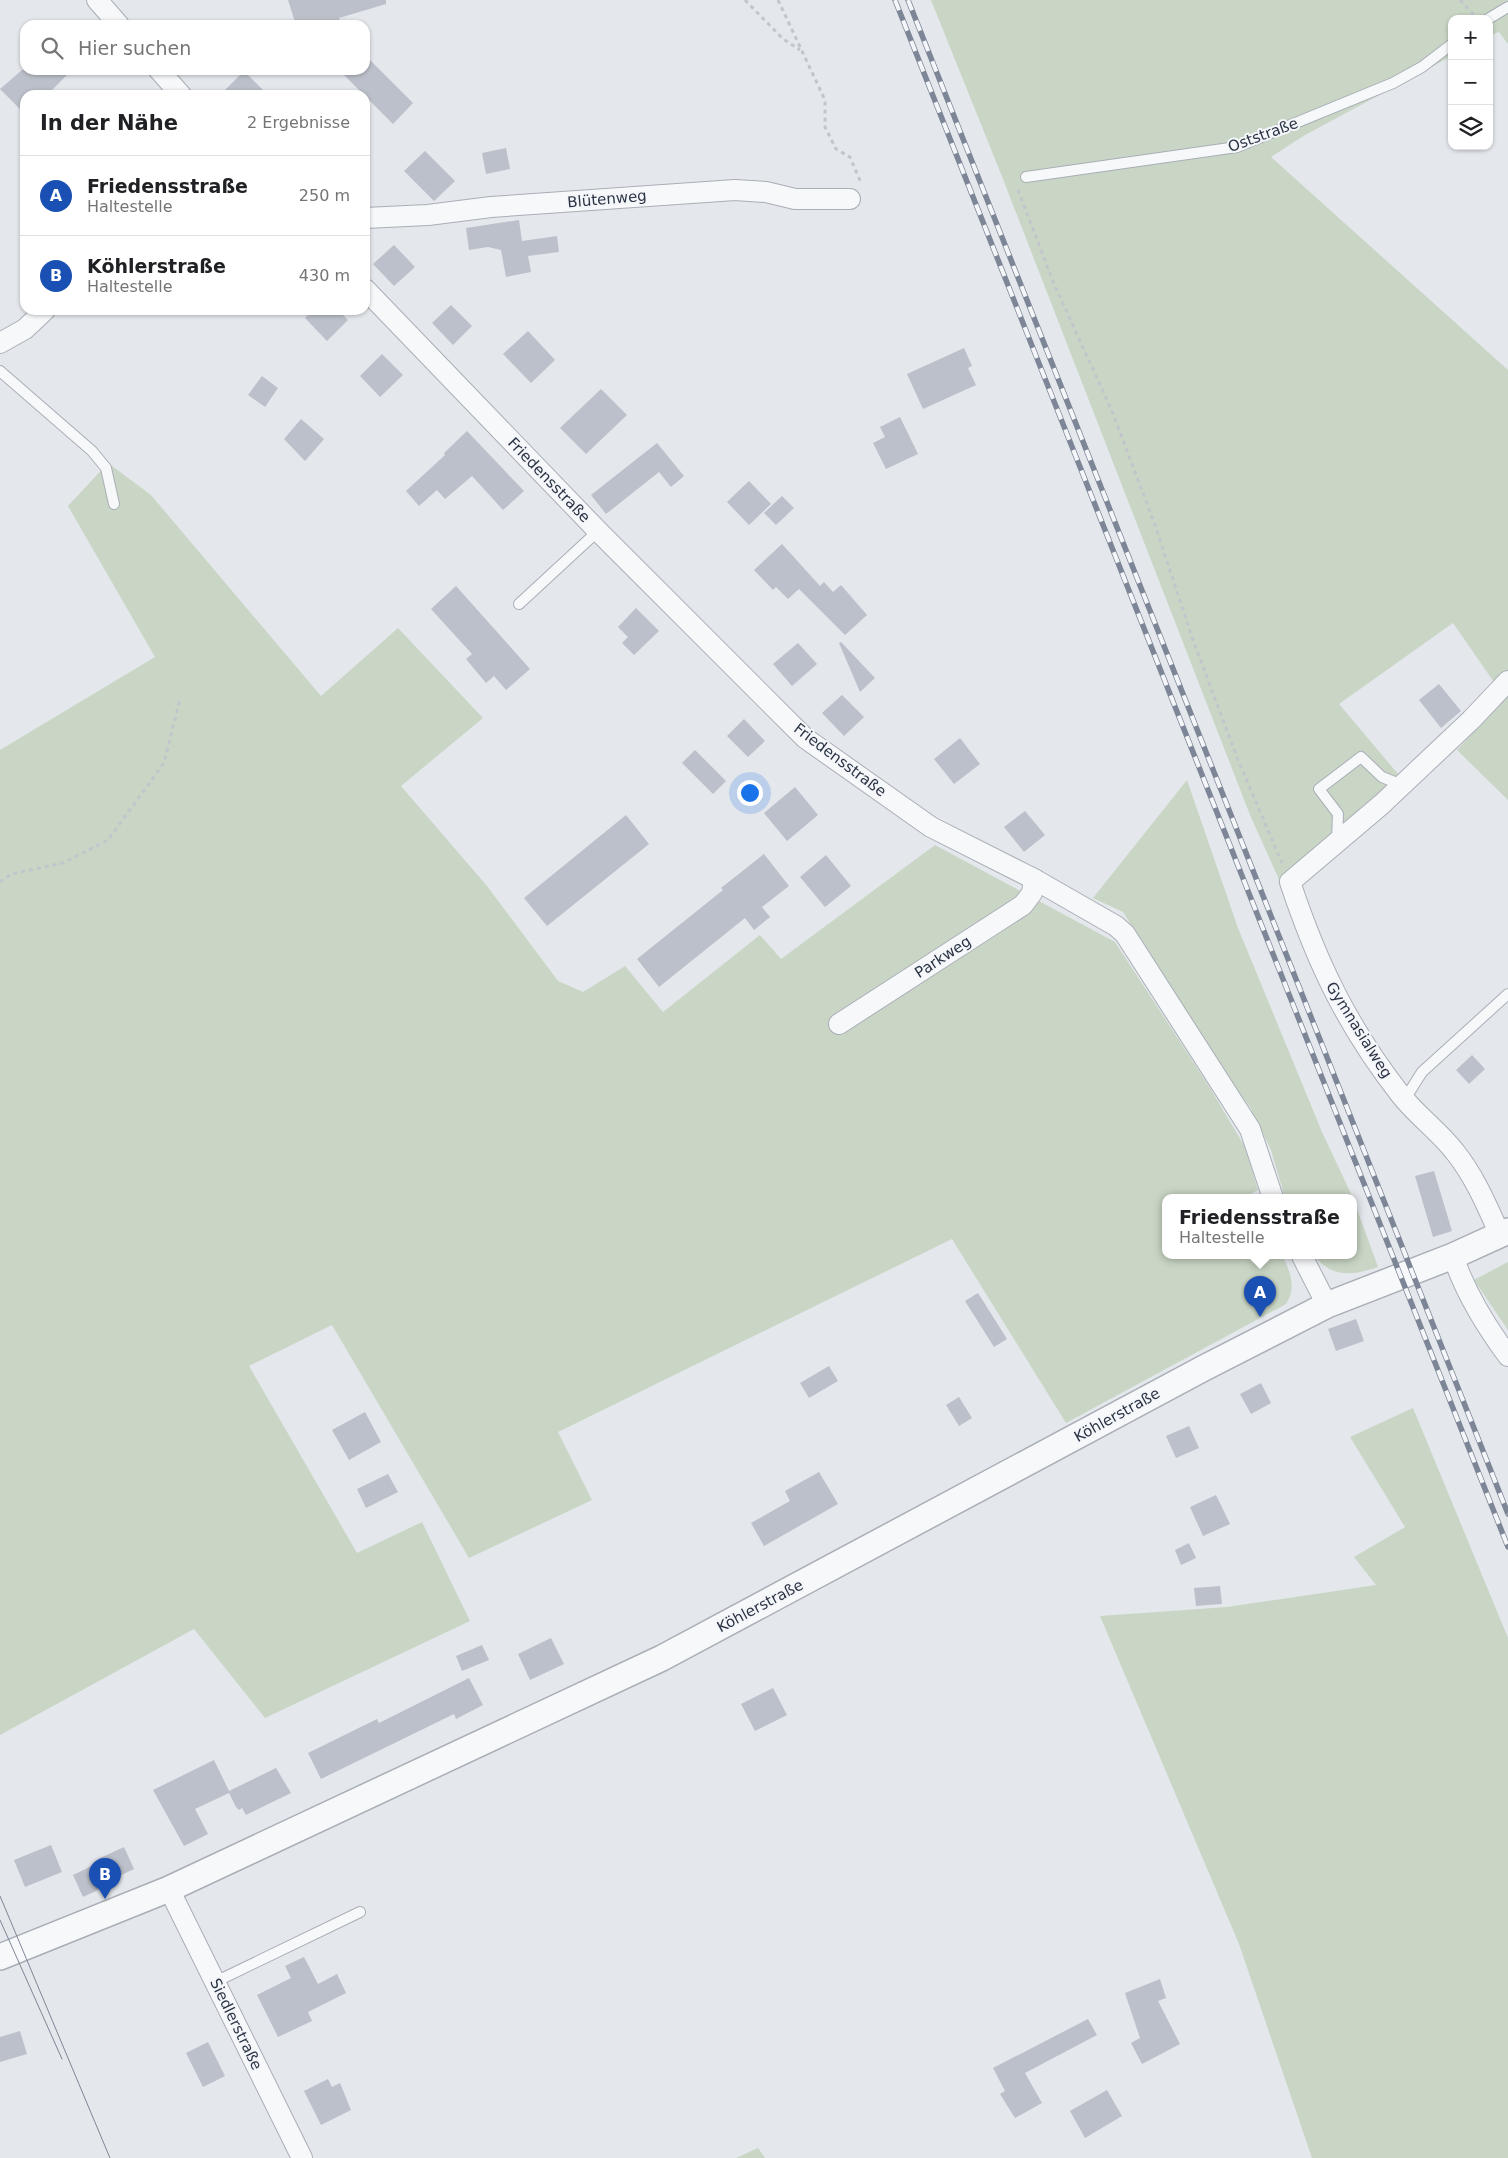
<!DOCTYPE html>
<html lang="de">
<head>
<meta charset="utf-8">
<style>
	body { margin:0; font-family:"DejaVu Sans",sans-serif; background:#f6f6f6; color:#202124 }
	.controls { position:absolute; right:15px; top:15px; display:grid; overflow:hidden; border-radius:10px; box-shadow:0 1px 4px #0004 }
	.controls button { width:45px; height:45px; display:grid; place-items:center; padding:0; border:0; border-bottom:1px solid #e0e0e0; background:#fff; color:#202124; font:25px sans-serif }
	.you { position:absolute; left:749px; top:792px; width:18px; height:18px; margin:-12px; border:4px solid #fff; border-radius:50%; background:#1a73e8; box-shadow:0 0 0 8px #1a73e833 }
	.badge { display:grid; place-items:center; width:32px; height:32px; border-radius:50%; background:#d93025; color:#fff; font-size:16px; font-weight:700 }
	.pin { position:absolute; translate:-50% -41px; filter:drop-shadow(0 1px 2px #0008) }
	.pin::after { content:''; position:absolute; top:26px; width:18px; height:15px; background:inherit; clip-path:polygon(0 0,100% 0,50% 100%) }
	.popup { position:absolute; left:1162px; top:1194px; width:195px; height:65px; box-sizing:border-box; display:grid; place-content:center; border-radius:10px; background:#fff; filter:drop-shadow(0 1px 4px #0005); font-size:16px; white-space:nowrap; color:#757577 }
	.popup b { font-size:19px; color:#202124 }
	.popup::after { content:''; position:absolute; left:50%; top:100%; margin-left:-10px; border:10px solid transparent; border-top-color:#fff }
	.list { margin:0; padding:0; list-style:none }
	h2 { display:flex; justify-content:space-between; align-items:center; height:65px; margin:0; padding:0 20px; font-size:21px }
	h2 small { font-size:16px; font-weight:400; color:#757577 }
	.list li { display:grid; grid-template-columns:32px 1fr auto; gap:15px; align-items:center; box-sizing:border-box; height:80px; padding:0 20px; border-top:1px solid #e0e0e0 }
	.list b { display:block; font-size:19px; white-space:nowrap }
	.list p { margin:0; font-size:16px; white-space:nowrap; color:#757577 }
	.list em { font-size:16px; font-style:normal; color:#757577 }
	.icon { flex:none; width:28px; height:28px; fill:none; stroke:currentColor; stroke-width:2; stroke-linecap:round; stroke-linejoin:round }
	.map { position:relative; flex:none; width:1508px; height:2158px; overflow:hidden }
	.search { position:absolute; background:#fff; box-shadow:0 1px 4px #0004; left:20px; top:20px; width:350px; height:55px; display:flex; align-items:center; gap:12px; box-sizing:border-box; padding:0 18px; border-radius:15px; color:#757577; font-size:19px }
	.panel { position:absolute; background:#fff; box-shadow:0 1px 4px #0004; left:20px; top:90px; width:350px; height:225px; border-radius:15px }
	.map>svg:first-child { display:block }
	.green { fill:#c9d6c5 }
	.building { fill:#bbc0ca }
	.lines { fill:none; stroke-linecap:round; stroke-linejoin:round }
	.service-casing { stroke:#a9aeb7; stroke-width:12 }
	.minor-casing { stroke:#a9aeb7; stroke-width:22 }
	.tertiary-casing { stroke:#a9aeb7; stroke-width:28 }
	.path { stroke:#c2c5cb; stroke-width:3; stroke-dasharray:4 4; stroke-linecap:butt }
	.service { stroke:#f7f8fa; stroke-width:10 }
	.minor { stroke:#f7f8fa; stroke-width:20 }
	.tertiary { stroke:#f7f8fa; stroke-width:25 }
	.tram { stroke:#7d8696; stroke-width:1 }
	.rail-casing { stroke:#7d8696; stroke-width:5.5 }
	.rail { stroke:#f4f6f9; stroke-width:4; stroke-dasharray:11; stroke-linecap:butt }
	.labels { text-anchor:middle; stroke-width:4; stroke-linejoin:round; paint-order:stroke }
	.street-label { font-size:15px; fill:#2b3445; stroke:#f4f6f9 }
</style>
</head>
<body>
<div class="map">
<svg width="1508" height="2158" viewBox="0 0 1508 2158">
	<rect width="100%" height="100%" fill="#e4e7ec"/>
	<g class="green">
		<path d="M931 0H1508V44L1499 32 1489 36V19H1452V56L1305 135 1271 157 1508 370V800L1457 750 1505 698 1453 623 1339 704 1409 787 1286 895 1250 815 1001 174Z"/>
		<path d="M108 463 151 495 321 696 398 628 483 718 401 786 487 886 558 981 583 992 625 966 663 1012 760 935 781 959 935 845 1115 942 1207 1083 1245 1147 1258 1190 1243 1198H1166V1256H1283C1290 1273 1297 1287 1286 1304L1066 1423 952 1239 558 1432 592 1500 469 1558 332 1325 249 1366 357 1553 422 1522 470 1621 265 1718 194 1629 0 1735V750L155 657 68 506Z"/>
		<path d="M1187 780 1238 928 1322 1132 1353 1198H1285L1271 1150 1250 1107 1220 1068 1123 912 1093 898Z"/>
		<path d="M1354 1201 1378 1267C1355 1275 1332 1279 1315 1256H1354Z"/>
		<path d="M1508 1262V1330L1474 1280Z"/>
		<path d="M1413 1408 1508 1638V2158H1312L1239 1944 1100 1616 1227 1607 1376 1585 1354 1557 1405 1527 1350 1437Z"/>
		<path d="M758 2148 765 2158H736Z"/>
	</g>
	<g class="building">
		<path d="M288 0H386V4L339 18 341 25H302L301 21 295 22Z"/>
		<path d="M365 55 413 103 393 124 339 70H365Z"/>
		<path d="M22 70H72L47 95H25V114L0 89Z"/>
		<path d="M244 71 268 95H220Z"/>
		<path d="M506 148 510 169 486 174 482 153Z"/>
		<path d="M425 151 455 181 434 201 404 171Z"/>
		<path d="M519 220 522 241 557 236 559 252 528 256 531 272 506 277 501 250 488 247 469 250 466 228Z"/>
		<path d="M394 245 415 267 394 286 373 264Z"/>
		<path d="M451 305 472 326 453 345 432 323Z"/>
		<path d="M313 310H338L348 320 327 341 305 318Z"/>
		<path d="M528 331 555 360 531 383 503 354Z"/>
		<path d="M964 348 972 366 968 368 976 385 923 409 907 374Z"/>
		<path d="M382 354 403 375 380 397 360 376Z"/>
		<path d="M262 376 278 388 265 407 248 395Z"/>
		<path d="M601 389 627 415 586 454 560 428Z"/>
		<path d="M900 417 918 454 886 469 873 443 885 437 880 427Z"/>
		<path d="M301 419 324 439 305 461 284 439Z"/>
		<path d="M467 431 524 491 503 510 472 476 445 499 437 490 419 506 406 491 445 455 444 453Z"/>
		<path d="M657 443 684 476 671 487 659 472 606 514 591 495Z"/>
		<path d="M749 481 771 504 749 525 727 502Z"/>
		<path d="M782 496 794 508 776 525 764 513Z"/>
		<path d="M782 544 820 586 824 582 833 592 841 585 867 615 845 635 799 589 788 599 776 587 773 590 754 570Z"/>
		<path d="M456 586 530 669 506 690 494 676 486 683 466 659 472 654 431 609Z"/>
		<path d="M636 608 659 631 634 655 622 643 628 637 618 627Z"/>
		<path d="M841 642 875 678 860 692 839 643Z"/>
		<path d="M798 643 817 664 792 686 773 664Z"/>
		<path d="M1439 684 1461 711 1441 728 1419 700Z"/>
		<path d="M842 695 864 717 844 736 822 713Z"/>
		<path d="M744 719 765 741 748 757 727 736Z"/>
		<path d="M960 738 980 764 954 784 934 759Z"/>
		<path d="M695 750 726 781 713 794 682 763Z"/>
		<path d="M795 787 818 815 787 841 764 813Z"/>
		<path d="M1025 811 1045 835 1024 852 1004 827Z"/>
		<path d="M626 815 649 844 547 926 524 898Z"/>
		<path d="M764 854 789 886 762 907 770 917 754 930 745 918 659 987 637 959 723 890 721 888Z"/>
		<path d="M826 855 851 886 825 907 800 877Z"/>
		<path d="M1472 1055 1485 1069 1469 1084 1456 1070Z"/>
		<path d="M1434 1171 1452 1231 1433 1237 1415 1176Z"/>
		<path d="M978 1293 1007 1339 994 1347 965 1301Z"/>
		<path d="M1356 1319 1364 1341 1336 1351 1328 1329Z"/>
		<path d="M829 1366 838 1381 809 1398 800 1383Z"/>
		<path d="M1261 1383 1271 1403 1251 1414 1240 1394Z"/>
		<path d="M959 1397 972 1418 959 1426 946 1405Z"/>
		<path d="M365 1412 381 1442 349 1460 332 1430Z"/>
		<path d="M1189 1426 1199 1448 1176 1458 1166 1436Z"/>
		<path d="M819 1472 838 1504 764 1546 751 1523 790 1501 785 1491Z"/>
		<path d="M388 1474 398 1492 366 1508 357 1489Z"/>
		<path d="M1216 1495 1230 1524 1203 1536 1190 1507Z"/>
		<path d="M1189 1543 1196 1558 1181 1565 1175 1550Z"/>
		<path d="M1220 1586 1222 1604 1196 1606 1194 1588Z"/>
		<path d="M551 1638 564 1664 530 1680 518 1654Z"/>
		<path d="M482 1645 489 1660 462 1671 456 1656Z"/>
		<path d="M469 1678 483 1705 456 1719 454 1714 321 1779 308 1753 377 1719 379 1723Z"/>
		<path d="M773 1688 787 1715 755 1731 741 1704Z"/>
		<path d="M214 1760 229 1791 276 1768 291 1793 246 1815 242 1808 239 1810 236 1807 229 1793 195 1809 208 1834 184 1846 153 1790Z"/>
		<path d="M51 1845 62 1872 25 1887 14 1860Z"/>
		<path d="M124 1847 134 1869 99 1886 100 1889 83 1897 73 1875 100 1862 98 1859Z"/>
		<path d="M304 1957 318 1984 337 1974 346 1993 308 2012 312 2021 278 2037 257 1995 291 1978 285 1966Z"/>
		<path d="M1160 1979 1166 1998 1158 2001 1180 2044 1142 2064 1131 2043 1140 2038 1125 1993Z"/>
		<path d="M1088 2019 1097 2035 1025 2073 1042 2103 1015 2118 1000 2094 1005 2091 993 2068Z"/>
		<path d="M20 2031 27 2054 0 2062V2037Z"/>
		<path d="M208 2042 225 2076 203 2087 186 2053Z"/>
		<path d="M328 2079 332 2087 340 2083 351 2110 321 2125 304 2091Z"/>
		<path d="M1107 2090 1122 2116 1085 2138 1070 2111Z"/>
	</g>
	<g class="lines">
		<defs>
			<g id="service">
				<path d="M1488 19 1508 7"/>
				<path d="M1026 177 1237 147 1393 83 1422 67 1452 44"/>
				<path d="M0 371 92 451 106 468 114 504"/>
				<path d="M519 604 598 531"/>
				<path d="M1337 841 1338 814 1319 789 1361 757 1382 777 1402 785"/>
				<path d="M1405 1099 1422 1072 1508 994"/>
				<path d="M215 1982 360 1912"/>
			</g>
			<g id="minor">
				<path d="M97 0 119 25"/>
				<path d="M159 70 181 95"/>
				<path d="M365 218 428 215 491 207 735 190 766 192 795 199H850"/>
				<path d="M365 289 598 531 805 738 931 827 1034 879 1116 926 1125 934 1250 1129 1273 1198"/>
				<path d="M0 343 25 329 45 310"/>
				<path d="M839 1024 1023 905 1032 893 1034 879"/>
				<path d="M1500 1235C1487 1206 1475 1177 1455 1152 1439 1131 1416 1115 1400 1094 1347 1026 1317 963 1290 882L1382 804 1471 720 1508 681"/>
				<path d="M1302 1256 1327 1305"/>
				<path d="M1453 1256C1465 1292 1485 1325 1508 1356"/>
				<path d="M169 1889 302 2158"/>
			</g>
			<path id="tertiary" d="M0 1957 169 1889 662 1658 1204 1368 1327 1305 1453 1256 1508 1231"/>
		</defs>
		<use href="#service" class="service-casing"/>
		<use href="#minor" class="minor-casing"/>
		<use href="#tertiary" class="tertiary-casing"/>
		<g class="path">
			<path d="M745 0 783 39 800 50"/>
			<path d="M778 0 825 100V127L836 149 850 157 861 183"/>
			<path d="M1460 0 1474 15"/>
			<path d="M1018 190 1054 284 1112 411 1155 525 1193 640 1238 760 1282 863"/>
			<path d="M0 882 11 874 63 863 108 840 164 763 180 699"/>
		</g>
		<use href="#service" class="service"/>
		<use href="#minor" class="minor"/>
		<use href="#tertiary" class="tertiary"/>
		<g class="tram">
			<path d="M0 1896 110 2158"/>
			<path d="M0 1920 62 2059"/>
		</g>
		<defs>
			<g id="rail">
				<path d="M895 0 1508 1547"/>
				<path d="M908 0 1508 1514"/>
			</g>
		</defs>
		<use href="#rail" class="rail-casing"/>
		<use href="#rail" class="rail"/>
	</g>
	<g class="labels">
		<g class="street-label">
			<text transform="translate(1263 135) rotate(-20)" y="5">Oststraße</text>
			<text transform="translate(607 199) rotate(-5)" y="5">Blütenweg</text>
			<text transform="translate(549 480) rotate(46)" y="5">Friedensstraße</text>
			<text transform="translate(840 760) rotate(37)" y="5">Friedensstraße</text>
			<text transform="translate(943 957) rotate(-33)" y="5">Parkweg</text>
			<text transform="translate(1359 1030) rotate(58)" y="5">Gymnasialweg</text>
			<text transform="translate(1117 1415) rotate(-29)" y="5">Köhlerstraße</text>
			<text transform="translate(760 1606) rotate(-28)" y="5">Köhlerstraße</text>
			<text transform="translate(236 2024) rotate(64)" y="5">Siedlerstraße</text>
		</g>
	</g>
</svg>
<div class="controls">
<button>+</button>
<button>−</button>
<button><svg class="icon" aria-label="layers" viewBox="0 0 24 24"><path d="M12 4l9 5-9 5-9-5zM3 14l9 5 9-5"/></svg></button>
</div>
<div class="you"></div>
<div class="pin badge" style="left:1260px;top:1317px;background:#1a4fb4">A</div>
<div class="popup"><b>Friedensstraße</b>Haltestelle</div>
<div class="pin badge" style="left:105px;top:1899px;background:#1a4fb4">B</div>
<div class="search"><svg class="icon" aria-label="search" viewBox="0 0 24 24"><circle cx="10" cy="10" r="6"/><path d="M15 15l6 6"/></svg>Hier suchen</div>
<section class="panel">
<h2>In der Nähe<small>2 Ergebnisse</small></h2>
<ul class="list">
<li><span class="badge" style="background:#1a4fb4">A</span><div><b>Friedensstraße</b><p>Haltestelle</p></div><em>250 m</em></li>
<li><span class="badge" style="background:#1a4fb4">B</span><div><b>Köhlerstraße</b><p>Haltestelle</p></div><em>430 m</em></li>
</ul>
</section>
</div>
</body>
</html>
